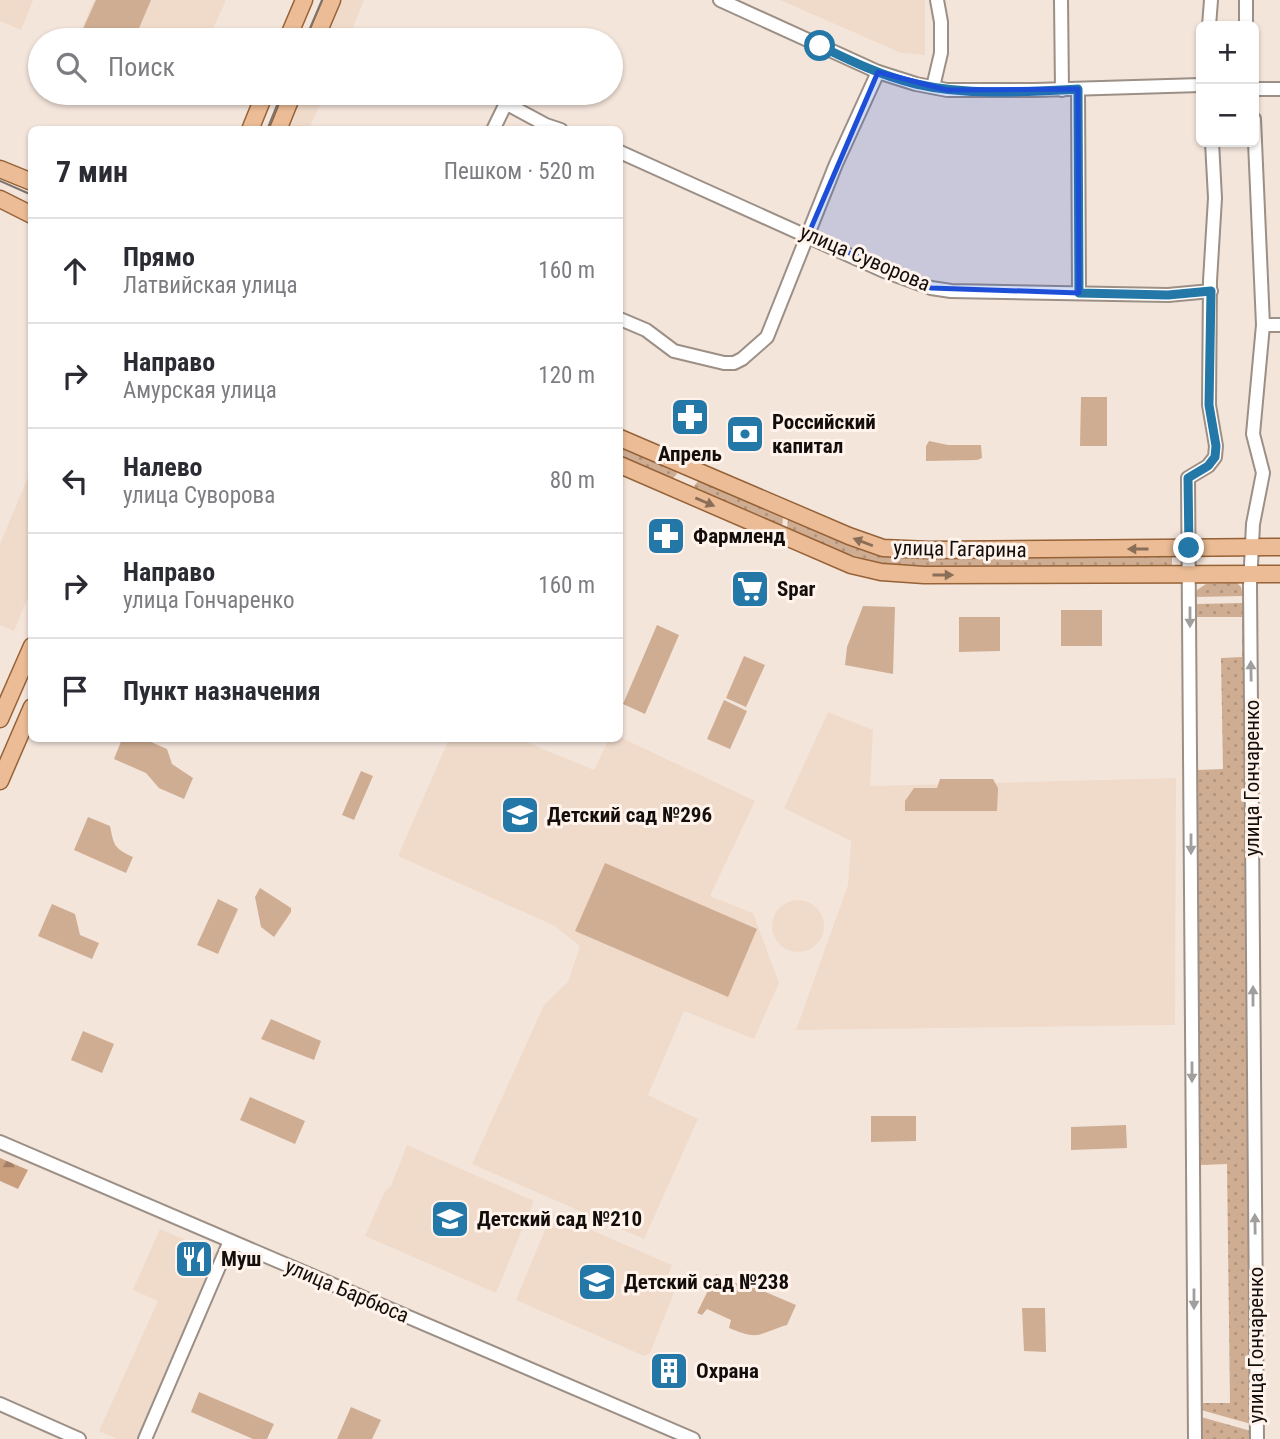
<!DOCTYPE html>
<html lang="ru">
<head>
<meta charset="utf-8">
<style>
	body { margin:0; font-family:"Roboto Condensed",sans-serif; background:#f2f2f3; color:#2b2b33 }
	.controls { position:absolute; right:21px; top:21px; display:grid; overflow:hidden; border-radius:10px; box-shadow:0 2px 5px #0004 }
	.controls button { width:63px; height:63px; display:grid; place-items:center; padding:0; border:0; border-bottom:2px solid #e1e1e2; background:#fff; color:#2b2b33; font:35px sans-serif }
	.stop { position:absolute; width:21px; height:21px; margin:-16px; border:5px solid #2378a8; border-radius:50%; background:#fff }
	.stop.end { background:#2378a8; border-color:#fff; box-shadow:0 2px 7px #0008 }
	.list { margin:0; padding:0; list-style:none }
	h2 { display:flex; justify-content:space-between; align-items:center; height:91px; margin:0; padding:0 28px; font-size:30px }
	h2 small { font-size:23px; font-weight:400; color:#7c7c81 }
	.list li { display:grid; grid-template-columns:46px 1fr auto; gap:21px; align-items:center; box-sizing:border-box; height:105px; padding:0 28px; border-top:2px solid #e1e1e2 }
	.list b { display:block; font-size:26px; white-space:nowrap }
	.list p { margin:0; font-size:23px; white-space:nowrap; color:#7c7c81 }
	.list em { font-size:23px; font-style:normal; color:#7c7c81 }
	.icon { flex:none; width:38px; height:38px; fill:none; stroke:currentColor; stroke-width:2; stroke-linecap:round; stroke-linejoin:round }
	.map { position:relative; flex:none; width:1280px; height:1439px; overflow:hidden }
	.search { position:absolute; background:#fff; box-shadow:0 2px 5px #0004; left:28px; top:28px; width:595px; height:77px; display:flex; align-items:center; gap:18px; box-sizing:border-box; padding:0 24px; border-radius:38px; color:#7c7c81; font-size:26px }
	.panel { position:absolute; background:#fff; box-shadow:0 2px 5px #0004; left:28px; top:126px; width:595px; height:616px; border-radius:10px }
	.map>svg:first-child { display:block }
	.built { fill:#f0dbcb }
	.grass { fill:url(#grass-dots) }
	.forest { fill:url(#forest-firs) }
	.park { fill:#cfad93 }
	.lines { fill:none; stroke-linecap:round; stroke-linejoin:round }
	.minor-casing { stroke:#9c8f85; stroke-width:16 }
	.major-casing { stroke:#966237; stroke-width:19 }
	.minor { stroke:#fff; stroke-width:12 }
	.major { stroke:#ebbc95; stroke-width:16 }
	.tram { stroke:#7d736d; stroke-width:2 }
	.oneway { fill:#8a6e57 }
	.oneway2 { fill:#a19f9d }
	.route { stroke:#2378a8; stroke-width:9 }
	.marked { fill:#1d4ed8; fill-opacity:0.2; stroke:#1d4ed8; stroke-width:5; stroke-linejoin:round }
	.labels { text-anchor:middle; stroke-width:6; stroke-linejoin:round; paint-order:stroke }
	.street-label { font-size:21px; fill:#130e0b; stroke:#fff3eb }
	.poi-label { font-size:21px; font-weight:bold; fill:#130e0b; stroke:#fff3eb; text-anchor:start }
</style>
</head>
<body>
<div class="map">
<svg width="1280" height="1439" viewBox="0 0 1280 1439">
	<defs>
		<pattern id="grass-dots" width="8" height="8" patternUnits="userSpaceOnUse" patternTransform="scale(1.75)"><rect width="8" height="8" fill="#cfad93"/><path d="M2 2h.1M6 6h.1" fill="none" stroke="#b1947d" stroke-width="1.8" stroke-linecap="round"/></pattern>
		<pattern id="forest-firs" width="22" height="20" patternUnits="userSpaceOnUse" patternTransform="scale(1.75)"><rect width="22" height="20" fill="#ca9f7e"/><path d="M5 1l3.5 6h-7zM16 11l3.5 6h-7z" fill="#a38065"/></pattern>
	</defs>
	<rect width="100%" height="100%" fill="#f4e5db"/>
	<g class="built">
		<path d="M0 0H33L21 30 0 21Z"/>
		<path d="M94 0H226L208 40H77Z"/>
		<path d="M340 0H364L348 40H323Z"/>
		<path d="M780 0H925V55L901 53Z"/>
		<path d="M301 93H325L309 129 286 130Z"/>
		<path d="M31 470V590L14 631 0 625V544Z"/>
		<path d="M828 712 873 730 870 786 1176 778 1175 1025 796 1030 848 885 851 841 784 808Z"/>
		<path d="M620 737 755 801 710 896 753 913 779 983 754 1039 684 1011 648 1095 698 1119 644 1239 472 1164 544 1005 568 982 580 946 555 926 398 856 449 739H519L594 770 609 739Z"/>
		<circle cx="798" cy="926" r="26"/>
		<path d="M407 1145 534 1201 496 1293 365 1236 385 1191 391 1186Z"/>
		<path d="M552 1213 672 1265 666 1280 677 1285 650 1353 644 1356 516 1300Z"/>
		<path d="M160 1229 220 1255 138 1439H117L99 1431 158 1301 133 1290Z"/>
	</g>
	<g class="grass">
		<path d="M620 446 675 470 677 474 672 479 620 457Z"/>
		<path d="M699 480 783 517 782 528 698 491 694 486Z"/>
		<path d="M788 519 858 549 885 557 1172 556V567L910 568C865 563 828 547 787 529Z"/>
		<path d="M1237 583 1241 587 1243 596 1196 597 1197 590 1206 584Z"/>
		<path d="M1244 603 1251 1424 1201 1410 1200 1337H1202L1203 1403H1230L1227 1164 1200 1165 1202 1324 1199 1325 1195 707 1197 770 1223 769 1221 658 1242 657V617H1196L1195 698V604Z"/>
		<path d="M1201 1417 1251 1431V1439H1201Z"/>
	</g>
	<path class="forest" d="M0 1158 28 1170 18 1189 0 1181Z"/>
	<g class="park">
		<path d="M96 0H151L134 40H78Z"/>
		<path d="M1081 397H1107V446H1080Z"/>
		<path d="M929 441 948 445H981L982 458 977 460 926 461V446Z"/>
		<path d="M863 606 895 607 893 674 845 665 847 647Z"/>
		<rect x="1061" y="610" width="41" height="36"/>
		<path d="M959 617H1000V651L959 652Z"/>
		<path d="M657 625 679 635 645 714 623 704Z"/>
		<path d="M744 656 765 665 746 707 726 698Z"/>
		<path d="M724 700 747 711 730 749 707 739Z"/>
		<path d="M122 739H144L167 749 172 764 193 778 184 799 159 788 146 773 114 759Z"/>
		<path d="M361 771 373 776 354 820 342 815Z"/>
		<path d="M940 779H993L998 788 997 811H905V801L914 788H937Z"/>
		<path d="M88 817 110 826C114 846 114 848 133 857L126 873 74 850Z"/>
		<path d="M605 863 757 929 728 997 575 931Z"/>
		<path d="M260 888 291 908V912L274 937 261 927 255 897Z"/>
		<path d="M218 899 238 909 218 954 197 945Z"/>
		<path d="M52 904 75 914 80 935 99 943 92 959 38 936Z"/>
		<path d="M271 1019 321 1041 314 1060 261 1039Z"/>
		<path d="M83 1031 114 1044 102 1073 71 1060Z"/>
		<path d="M250 1097 305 1121 295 1144 240 1120Z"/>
		<path d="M871 1116H916V1141L871 1142Z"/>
		<path d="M1126 1125 1127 1148 1071 1150V1127Z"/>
		<path d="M716 1274 738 1284 740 1281 796 1305 787 1325C757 1334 760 1341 729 1328L731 1320 707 1309 702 1315 697 1313Z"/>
		<path d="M1022 1308H1045L1046 1352 1024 1351Z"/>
		<path d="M199 1392 274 1424 267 1439H253L191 1412Z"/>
		<path d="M351 1407 381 1420 372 1439H337Z"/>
	</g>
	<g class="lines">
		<defs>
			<g id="minor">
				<path d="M720 0 878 72 916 84 947 90H1035L1201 85"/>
				<path d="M1061 0 1062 90"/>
				<path d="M1246 0V26"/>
				<path d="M1209 26 1211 0"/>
				<path d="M933 87 941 53V22L937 0"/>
				<path d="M1078 89 1079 293"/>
				<path d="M1254 89H1280"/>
				<path d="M507 104 546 125 561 130"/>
				<path d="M1254 119 1263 325 1253 434 1263 473 1253 524 1250 586 1257 1439"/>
				<path d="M493 130 511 93"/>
				<path d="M620 152 884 271 931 288 951 291 1168 295 1211 291"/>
				<path d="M620 319 646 330 674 351 724 363H734L742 359 767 337 836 164 878 72"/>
				<path d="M1263 325H1280"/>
				<path d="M0 1142 693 1439"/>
				<path d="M0 1404 79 1439"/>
				<path d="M145 1439 230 1241"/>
				<path d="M1195 1439 1188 478 1208 466 1215 457 1216 446 1209 405 1210 281 1215 198 1212 142"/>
			</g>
			<g id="major">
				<path d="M287 40 304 0"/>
				<path d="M315 40 332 0"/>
				<path d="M250 130 265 93"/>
				<path d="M278 130 293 93"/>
				<path d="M0 169 32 182"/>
				<path d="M0 199 32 215"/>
				<path d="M620 438 849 536 883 548 929 550 1280 547"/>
				<path d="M620 465 851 565 881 572 924 575 1280 574"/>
				<path d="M0 719 32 646"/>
				<path d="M0 781 32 707"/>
			</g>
		</defs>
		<use href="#minor" class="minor-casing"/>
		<use href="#major" class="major-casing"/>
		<use href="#minor" class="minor"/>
		<use href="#major" class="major"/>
		<g class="tram">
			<path d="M305 40 322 0"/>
			<path d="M267 130 282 93"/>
			<path d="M0 181 32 195"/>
		</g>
	</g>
	<defs><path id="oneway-solid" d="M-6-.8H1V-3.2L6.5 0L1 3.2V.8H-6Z" transform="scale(1.75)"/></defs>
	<g class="oneway">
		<use href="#oneway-solid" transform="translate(705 502) rotate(23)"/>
		<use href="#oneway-solid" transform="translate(863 542) rotate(-159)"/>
		<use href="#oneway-solid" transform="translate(1138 549) rotate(180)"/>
		<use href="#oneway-solid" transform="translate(943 575)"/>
	</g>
	<g class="oneway2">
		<use href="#oneway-solid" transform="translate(1190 617) rotate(90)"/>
		<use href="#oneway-solid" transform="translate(1251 671) rotate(-91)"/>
		<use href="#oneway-solid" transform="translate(1191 844) rotate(90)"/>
		<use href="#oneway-solid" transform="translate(1253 996) rotate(-90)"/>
		<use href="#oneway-solid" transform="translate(1192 1072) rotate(90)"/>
		<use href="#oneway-solid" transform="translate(1255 1224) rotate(-91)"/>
		<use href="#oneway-solid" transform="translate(1194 1299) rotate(90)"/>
	</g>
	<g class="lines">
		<path class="route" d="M820 46C851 61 882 76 916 84 968 96 1025 92 1078 89L1079 293 1168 295 1211 291 1209 405 1216 446 1215 457 1208 466 1188 478 1189 548"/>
	</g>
	<path class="marked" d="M878 72 947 90 1078 89 1079 293 931 288 808 235Z"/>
	<defs>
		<symbol id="pharmacy-square" viewBox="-11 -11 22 22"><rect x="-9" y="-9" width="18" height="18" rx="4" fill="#2378a8" stroke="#fff3eb"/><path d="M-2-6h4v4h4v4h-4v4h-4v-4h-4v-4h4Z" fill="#fff"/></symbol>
		<symbol id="bank-square" viewBox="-11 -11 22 22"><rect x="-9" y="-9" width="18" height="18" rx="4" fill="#2378a8" stroke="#fff3eb"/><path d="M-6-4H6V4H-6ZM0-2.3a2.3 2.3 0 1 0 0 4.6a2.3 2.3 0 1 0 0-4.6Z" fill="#fff"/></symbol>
		<symbol id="supermarket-square" viewBox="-11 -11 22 22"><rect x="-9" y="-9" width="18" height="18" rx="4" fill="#2378a8" stroke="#fff3eb"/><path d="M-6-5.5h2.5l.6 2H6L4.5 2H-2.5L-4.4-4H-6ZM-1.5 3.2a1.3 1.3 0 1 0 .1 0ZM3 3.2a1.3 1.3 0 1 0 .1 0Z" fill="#fff"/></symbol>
		<symbol id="school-square" viewBox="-11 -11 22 22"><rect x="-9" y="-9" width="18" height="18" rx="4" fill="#2378a8" stroke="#fff3eb"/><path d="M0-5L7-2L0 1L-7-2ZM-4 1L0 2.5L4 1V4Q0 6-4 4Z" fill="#fff"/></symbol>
		<symbol id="restaurant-square" viewBox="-11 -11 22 22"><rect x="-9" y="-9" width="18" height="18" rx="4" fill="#2378a8" stroke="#fff3eb"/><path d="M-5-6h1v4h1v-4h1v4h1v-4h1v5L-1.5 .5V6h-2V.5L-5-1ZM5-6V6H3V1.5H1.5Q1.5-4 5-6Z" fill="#fff"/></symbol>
		<symbol id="building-square" viewBox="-11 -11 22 22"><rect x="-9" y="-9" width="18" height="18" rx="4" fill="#2378a8" stroke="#fff3eb"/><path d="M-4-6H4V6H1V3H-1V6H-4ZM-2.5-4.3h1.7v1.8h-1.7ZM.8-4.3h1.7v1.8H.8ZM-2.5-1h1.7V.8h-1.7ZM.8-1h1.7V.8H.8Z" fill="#fff"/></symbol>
	</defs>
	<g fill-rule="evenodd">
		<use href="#pharmacy-square" x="668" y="395" width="44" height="44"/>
		<use href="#bank-square" x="723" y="412" width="44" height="44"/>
		<use href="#pharmacy-square" x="644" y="514" width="44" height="44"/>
		<use href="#supermarket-square" x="728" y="567" width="44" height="44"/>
		<use href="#school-square" x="498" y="793" width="44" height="44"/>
		<use href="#school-square" x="428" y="1197" width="44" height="44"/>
		<use href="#restaurant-square" x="172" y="1237" width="44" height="44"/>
		<use href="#school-square" x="575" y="1260" width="44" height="44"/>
		<use href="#building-square" x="647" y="1349" width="44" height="44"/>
	</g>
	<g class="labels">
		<g class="street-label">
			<text transform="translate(865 258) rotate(23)" y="7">улица Суворова</text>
			<text transform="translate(960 549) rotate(1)" y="7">улица Гагарина</text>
			<text transform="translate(1252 778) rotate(-90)" y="7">улица Гончаренко</text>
			<text transform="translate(347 1291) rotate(23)" y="7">улица Барбюса</text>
			<text transform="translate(1256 1345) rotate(-90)" y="7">улица Гончаренко</text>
		</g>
		<g class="poi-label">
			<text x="772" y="429">Российский<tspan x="772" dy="24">капитал</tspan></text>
			<text x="690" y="461" text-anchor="middle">Апрель</text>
			<text x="693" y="543">Фармленд</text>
			<text x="777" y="596">Spar</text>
			<text x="547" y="822">Детский сад №296</text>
			<text x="477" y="1226">Детский сад №210</text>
			<text x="221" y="1266">Муш</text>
			<text x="624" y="1289">Детский сад №238</text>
			<text x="696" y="1378">Охрана</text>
		</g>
	</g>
</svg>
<div class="controls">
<button>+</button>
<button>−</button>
</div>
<div class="stop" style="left:820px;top:46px"></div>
<div class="stop end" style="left:1189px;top:548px"></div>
<div class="search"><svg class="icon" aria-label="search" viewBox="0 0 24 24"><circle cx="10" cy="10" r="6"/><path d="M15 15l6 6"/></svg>Поиск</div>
<section class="panel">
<h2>7 мин<small>Пешком · 520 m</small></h2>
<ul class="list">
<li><svg class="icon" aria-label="ahead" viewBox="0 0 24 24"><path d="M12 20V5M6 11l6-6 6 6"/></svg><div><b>Прямо</b><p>Латвийская улица</p></div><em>160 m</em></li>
<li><svg class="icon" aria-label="right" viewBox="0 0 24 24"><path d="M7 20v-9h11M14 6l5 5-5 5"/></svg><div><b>Направо</b><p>Амурская улица</p></div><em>120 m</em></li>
<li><svg class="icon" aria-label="left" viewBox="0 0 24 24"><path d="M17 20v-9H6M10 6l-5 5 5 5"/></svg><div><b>Налево</b><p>улица Суворова</p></div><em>80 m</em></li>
<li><svg class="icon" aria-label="right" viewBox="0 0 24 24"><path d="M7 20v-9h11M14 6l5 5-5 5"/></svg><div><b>Направо</b><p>улица Гончаренко</p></div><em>160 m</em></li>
<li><svg class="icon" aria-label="arrive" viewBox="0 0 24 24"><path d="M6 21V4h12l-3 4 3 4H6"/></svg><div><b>Пункт назначения</b></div></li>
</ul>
</section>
</div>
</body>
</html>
